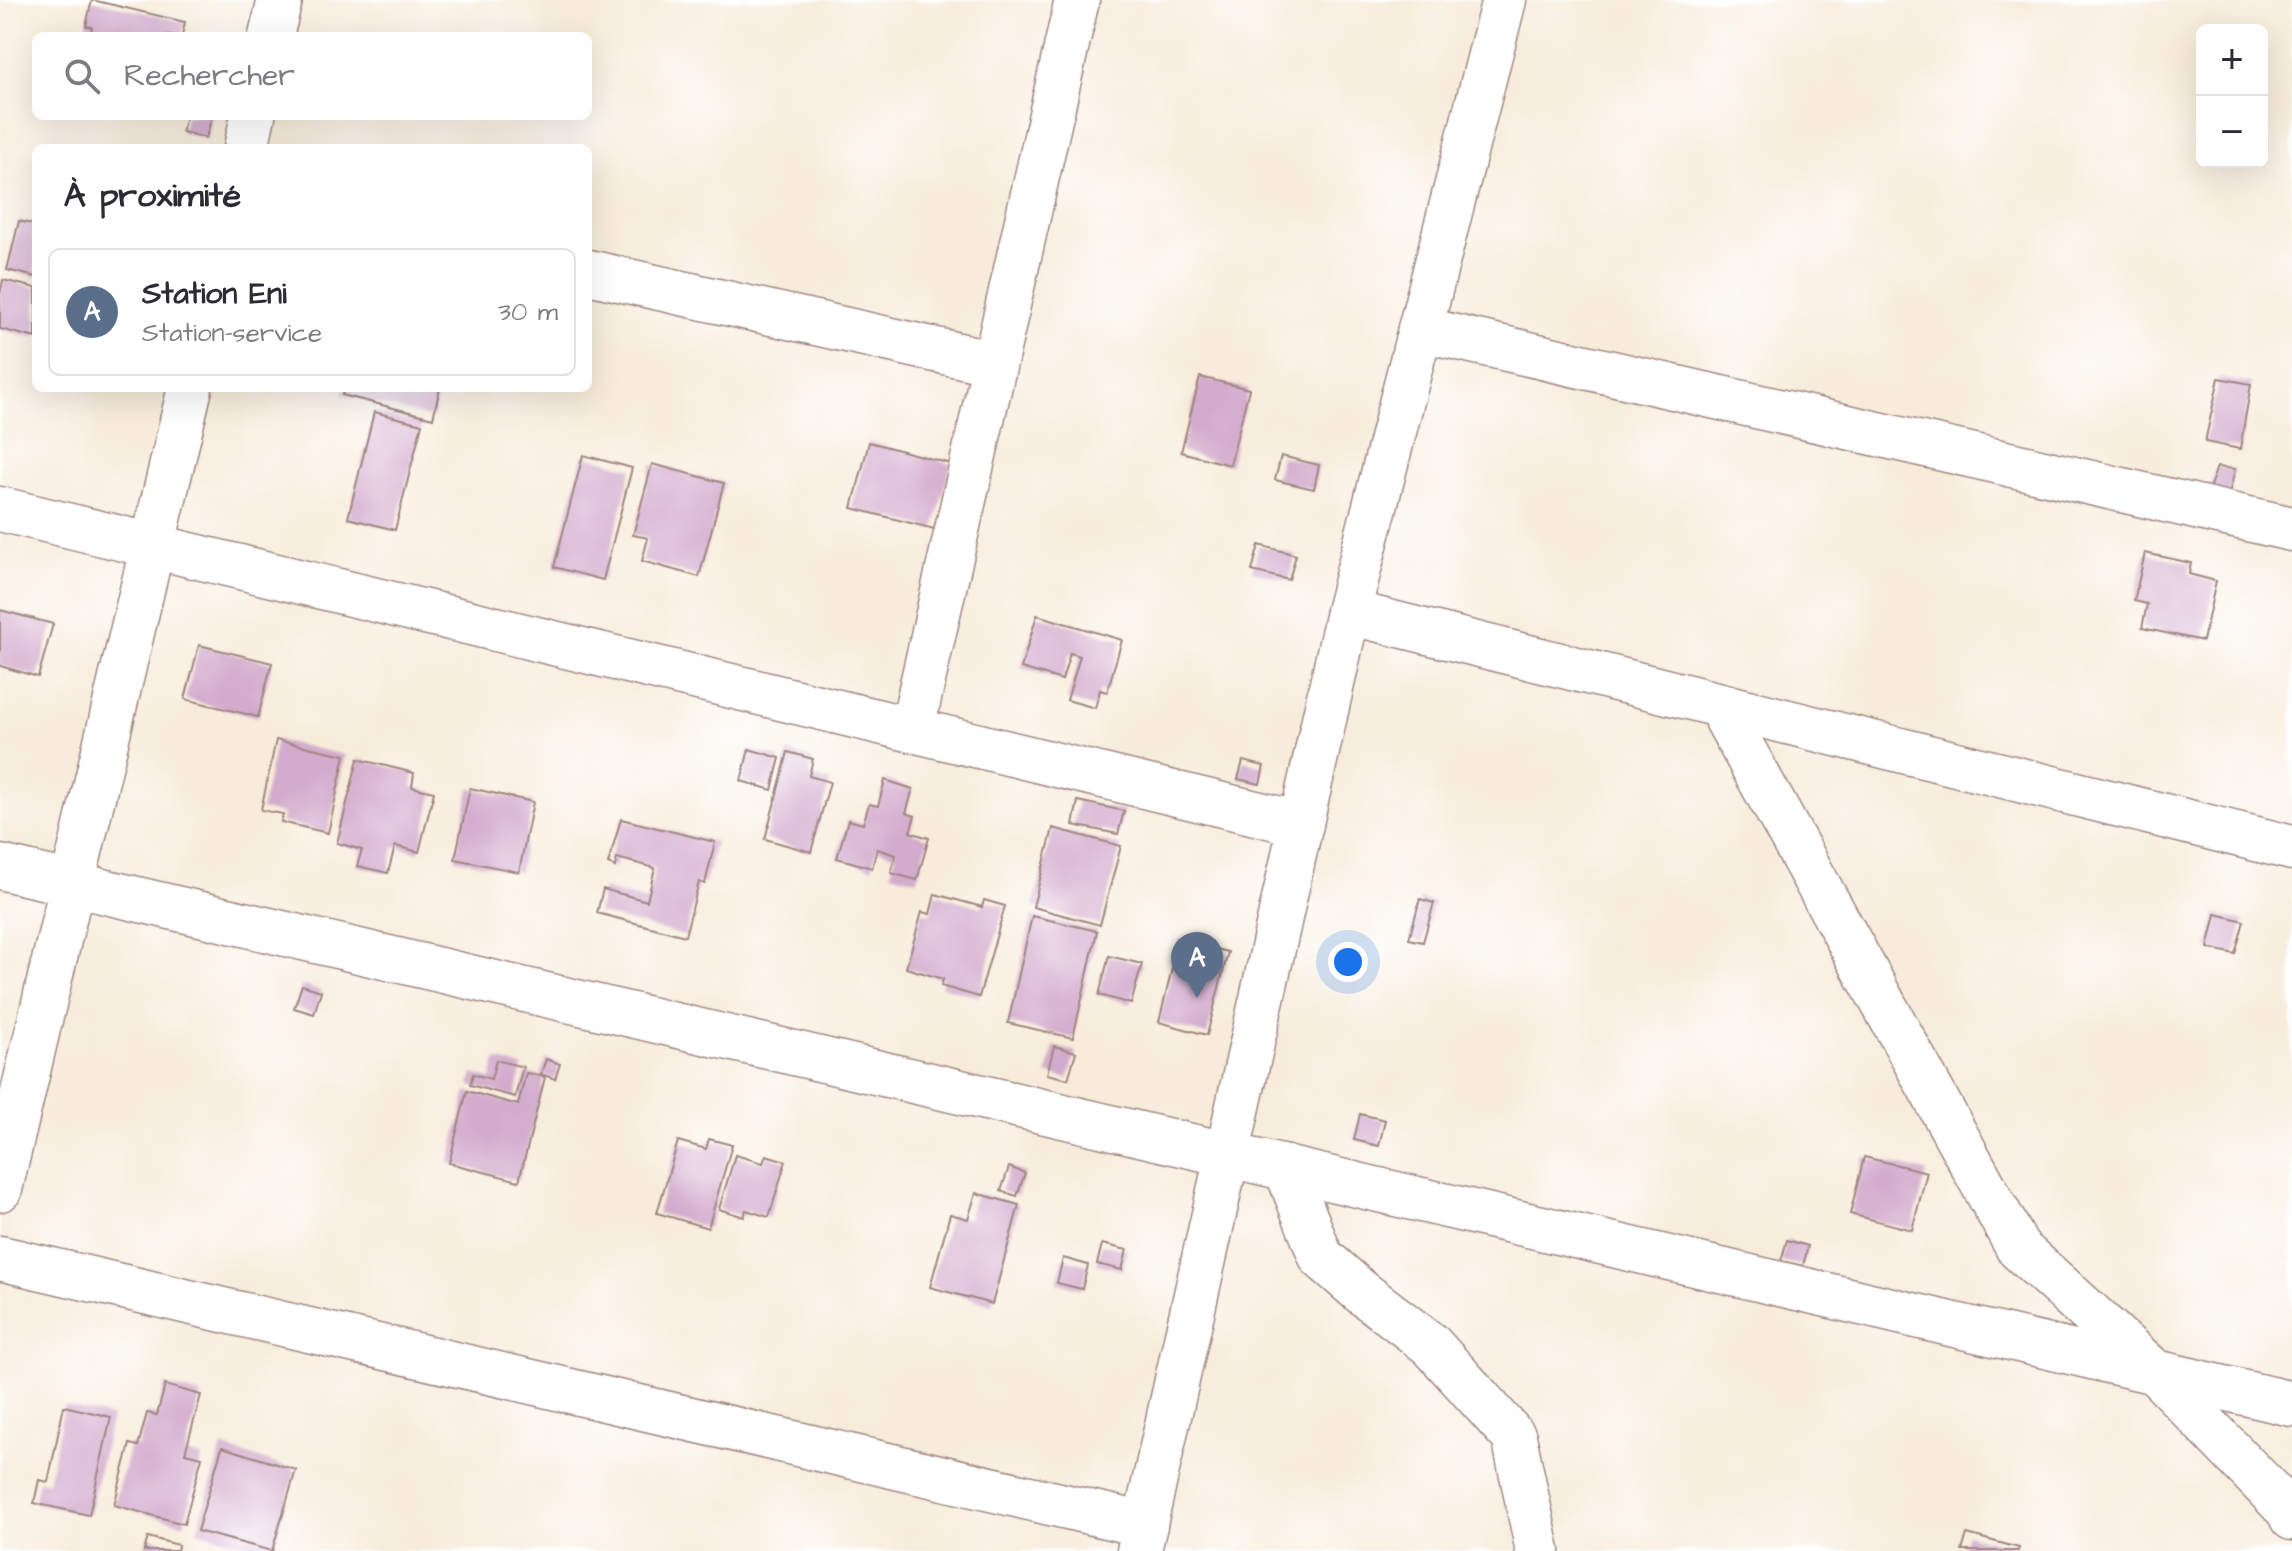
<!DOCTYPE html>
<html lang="fr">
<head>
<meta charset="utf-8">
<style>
	body { margin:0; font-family:"Architects Daughter",sans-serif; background:#f2f2f3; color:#2b2b33 }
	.controls { position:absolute; right:24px; top:24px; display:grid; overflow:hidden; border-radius:12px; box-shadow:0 8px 32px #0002 }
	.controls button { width:72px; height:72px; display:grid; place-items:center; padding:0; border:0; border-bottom:2px solid #e1e1e2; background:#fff; color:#2b2b33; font:40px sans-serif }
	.you { position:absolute; left:1348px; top:962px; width:28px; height:28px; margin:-20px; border:6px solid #fff; border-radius:50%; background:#1a73e8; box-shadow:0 0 0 12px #1a73e833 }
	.badge { display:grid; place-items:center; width:52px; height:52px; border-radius:50%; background:#c8321e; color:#fff; font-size:26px; font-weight:700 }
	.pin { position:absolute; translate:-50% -66px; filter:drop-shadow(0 2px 4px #0008) }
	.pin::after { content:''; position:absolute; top:42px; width:28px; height:24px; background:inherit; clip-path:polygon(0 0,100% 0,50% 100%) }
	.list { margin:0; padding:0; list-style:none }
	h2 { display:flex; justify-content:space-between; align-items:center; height:104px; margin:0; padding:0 32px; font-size:34px }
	h2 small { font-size:26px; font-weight:400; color:#7c7c81 }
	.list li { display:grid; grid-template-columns:52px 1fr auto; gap:24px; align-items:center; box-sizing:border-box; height:128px; margin:0 16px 16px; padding:0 16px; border:2px solid #e1e1e2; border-radius:12px }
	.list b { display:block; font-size:30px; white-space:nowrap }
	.list p { margin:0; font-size:26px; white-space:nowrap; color:#7c7c81 }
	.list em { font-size:26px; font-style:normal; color:#7c7c81 }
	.icon { flex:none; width:44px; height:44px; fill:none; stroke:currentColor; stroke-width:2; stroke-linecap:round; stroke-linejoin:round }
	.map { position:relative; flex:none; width:2292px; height:1551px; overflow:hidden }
	.search { position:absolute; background:#fff; box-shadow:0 8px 32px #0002; left:32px; top:32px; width:560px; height:88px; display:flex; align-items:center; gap:20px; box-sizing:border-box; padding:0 28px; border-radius:12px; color:#7c7c81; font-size:30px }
	.panel { position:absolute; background:#fff; box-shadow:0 8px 32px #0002; left:32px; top:144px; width:560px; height:248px; border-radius:12px }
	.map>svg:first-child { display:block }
	.building { fill:#d3abcd }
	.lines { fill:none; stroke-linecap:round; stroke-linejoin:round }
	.minor-casing { stroke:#a08682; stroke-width:47 }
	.minor { stroke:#fff; stroke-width:44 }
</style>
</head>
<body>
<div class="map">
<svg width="2292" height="1551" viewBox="0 0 2292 1551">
	<rect width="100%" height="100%" fill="#fff"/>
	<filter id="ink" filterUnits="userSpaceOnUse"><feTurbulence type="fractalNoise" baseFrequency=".0125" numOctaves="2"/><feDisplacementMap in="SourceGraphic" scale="16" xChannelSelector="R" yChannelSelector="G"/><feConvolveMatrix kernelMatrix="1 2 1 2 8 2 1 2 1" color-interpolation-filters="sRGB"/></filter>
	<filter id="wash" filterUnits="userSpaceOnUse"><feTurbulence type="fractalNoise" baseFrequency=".006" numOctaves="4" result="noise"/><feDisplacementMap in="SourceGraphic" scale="32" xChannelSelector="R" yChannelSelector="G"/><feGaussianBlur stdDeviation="1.8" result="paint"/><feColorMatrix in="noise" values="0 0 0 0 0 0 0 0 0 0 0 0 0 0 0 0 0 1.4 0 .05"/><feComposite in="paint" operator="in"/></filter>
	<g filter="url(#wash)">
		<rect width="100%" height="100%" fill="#f7ecda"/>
		<g id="blocks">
			<g class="building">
				<path d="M92 0 185 22 182 36H90L92 27 86 26Z"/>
				<path d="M186 116H212L206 138 182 132Z"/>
				<path d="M19 221 36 225V277L7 270Z"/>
				<path d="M3 280 36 288V338L0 329V294Z"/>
				<path d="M1200 377 1249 389 1230 465 1181 452Z"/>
				<path d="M2219 378 2251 384 2240 449 2205 442Z"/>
				<path d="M344 388H440L433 418 342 395Z"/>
				<path d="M374 412 422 424 395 530 348 518Z"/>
				<path d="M869 442 951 464 934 529 852 508Z"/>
				<path d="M583 455 632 468 603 580 554 567Z"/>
				<path d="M1281 456 1319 465 1314 489 1275 480Z"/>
				<path d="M652 464 724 483 699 577 642 561 648 538 633 535Z"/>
				<path d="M2217 467 2235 469 2228 499 2207 494Z"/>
				<path d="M1259 545 1296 555 1289 580 1252 571Z"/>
				<path d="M2145 553 2191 563 2189 574 2216 581 2203 641 2142 628 2147 604 2134 601Z"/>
				<path d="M0 610 53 624 38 677 0 666Z"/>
				<path d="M1037 615 1122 640 1107 692 1100 690 1095 708 1067 700 1080 656 1070 653 1062 680 1021 668Z"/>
				<path d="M199 645 272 663 258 717 185 699Z"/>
				<path d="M276 740 345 755 328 833 281 822 283 814 261 810Z"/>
				<path d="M749 749 780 758 772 790 741 781Z"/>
				<path d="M788 752 813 759 809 776 830 782 811 852 765 839Z"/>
				<path d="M358 759 414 773 412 787 434 792 419 852 395 846 388 873 357 866 362 850 337 843Z"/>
				<path d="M1243 761 1264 766 1260 784 1238 779Z"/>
				<path d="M885 780 913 789 906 813 915 816 910 832 929 838 917 880 891 873 896 855 877 849 872 868 837 858 848 820 863 824 869 804 878 806Z"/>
				<path d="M470 788 533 802 519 872 455 859Z"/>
				<path d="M1078 801 1124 811 1118 834 1073 825Z"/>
				<path d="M621 819 715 842 705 884 699 882 685 936 597 913 603 889 647 901 655 868 617 858 615 867 608 864Z"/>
				<path d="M1053 828 1121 846 1100 925 1033 907Z"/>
				<path d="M935 894 982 907 984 900 1005 906 979 997 941 986 943 979 906 968 922 912 930 914Z"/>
				<path d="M1420 899 1434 903 1423 942 1409 939Z"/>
				<path d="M2216 914 2244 921 2235 954 2208 948Z"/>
				<path d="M1032 916 1097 931 1073 1038 1008 1023Z"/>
				<path d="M1179 940 1228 952 1207 1035 1159 1022Z"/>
				<path d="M1109 956 1142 964 1131 1004 1099 995Z"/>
				<path d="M302 985 321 991 314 1014 294 1008Z"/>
				<path d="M1054 1046 1076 1052 1068 1079 1047 1074Z"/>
				<path d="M546 1059 560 1064 555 1079 541 1074Z"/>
				<path d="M496 1060 523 1067 515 1097 470 1085 473 1074 491 1079Z"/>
				<path d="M526 1073 545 1077 519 1181 449 1163 467 1091 518 1105Z"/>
				<path d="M1360 1114 1385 1120 1379 1146 1354 1140Z"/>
				<path d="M709 1139 732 1145 708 1228 657 1213 678 1141 706 1149Z"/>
				<path d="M735 1155 763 1163 766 1155 786 1161 769 1217 746 1210 744 1217 719 1209Z"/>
				<path d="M1864 1157 1927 1172 1912 1230 1850 1214Z"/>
				<path d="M1009 1167 1025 1173 1017 1196 1001 1191Z"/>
				<path d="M976 1193 1019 1205 992 1304 930 1287 950 1214 968 1219Z"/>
				<path d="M1787 1240 1808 1246 1803 1266 1781 1261Z"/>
				<path d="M1102 1244 1127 1250 1122 1270 1097 1264Z"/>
				<path d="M1063 1258 1088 1265 1082 1289 1057 1283Z"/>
				<path d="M165 1385 201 1395 185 1453 202 1457 184 1524 114 1505 130 1444 138 1446 147 1413 157 1415Z"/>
				<path d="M64 1406 111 1417 89 1515 34 1503 39 1480 48 1482Z"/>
				<path d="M222 1447 296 1470 272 1551 197 1531Z"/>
				<path d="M1967 1534 2019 1548 2018 1551H1962Z"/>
				<path d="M148 1537 178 1545 177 1551H144Z"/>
			</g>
		</g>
	</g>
	<g filter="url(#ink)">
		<use href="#blocks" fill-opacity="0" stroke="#a08682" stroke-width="2"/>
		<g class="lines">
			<defs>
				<g id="minor">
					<path d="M271 36 280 0"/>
					<path d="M246 148 253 116"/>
					<path d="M588 272 994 363"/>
					<path d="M1420 329 2292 529"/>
					<path d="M0 509 1301 824"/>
					<path d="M1348 612 2292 848"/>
					<path d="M1719 705 2018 1248 2155 1372 2289 1511 2292 1518"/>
					<path d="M912 729 1077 0"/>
					<path d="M0 867 2292 1404"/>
					<path d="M1286 1168 1321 1257 1360 1291 1431 1345 1514 1437 1538 1551"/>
					<path d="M0 1189 190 388"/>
					<path d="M0 1258 1145 1525"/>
					<path d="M1139 1551 1348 612 1504 0"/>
				</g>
			</defs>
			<use href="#minor" class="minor-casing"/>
			<use href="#minor" class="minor"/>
		</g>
	</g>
</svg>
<div class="controls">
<button>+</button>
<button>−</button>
</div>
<div class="you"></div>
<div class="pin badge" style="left:1197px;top:998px;background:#5c6f8a">A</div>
<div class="search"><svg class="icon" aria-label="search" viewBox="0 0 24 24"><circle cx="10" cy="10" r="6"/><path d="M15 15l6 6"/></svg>Rechercher</div>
<section class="panel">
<h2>À proximité<small></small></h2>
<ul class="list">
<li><span class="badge" style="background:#5c6f8a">A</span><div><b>Station Eni</b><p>Station-service</p></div><em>30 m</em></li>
</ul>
</section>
</div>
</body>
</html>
